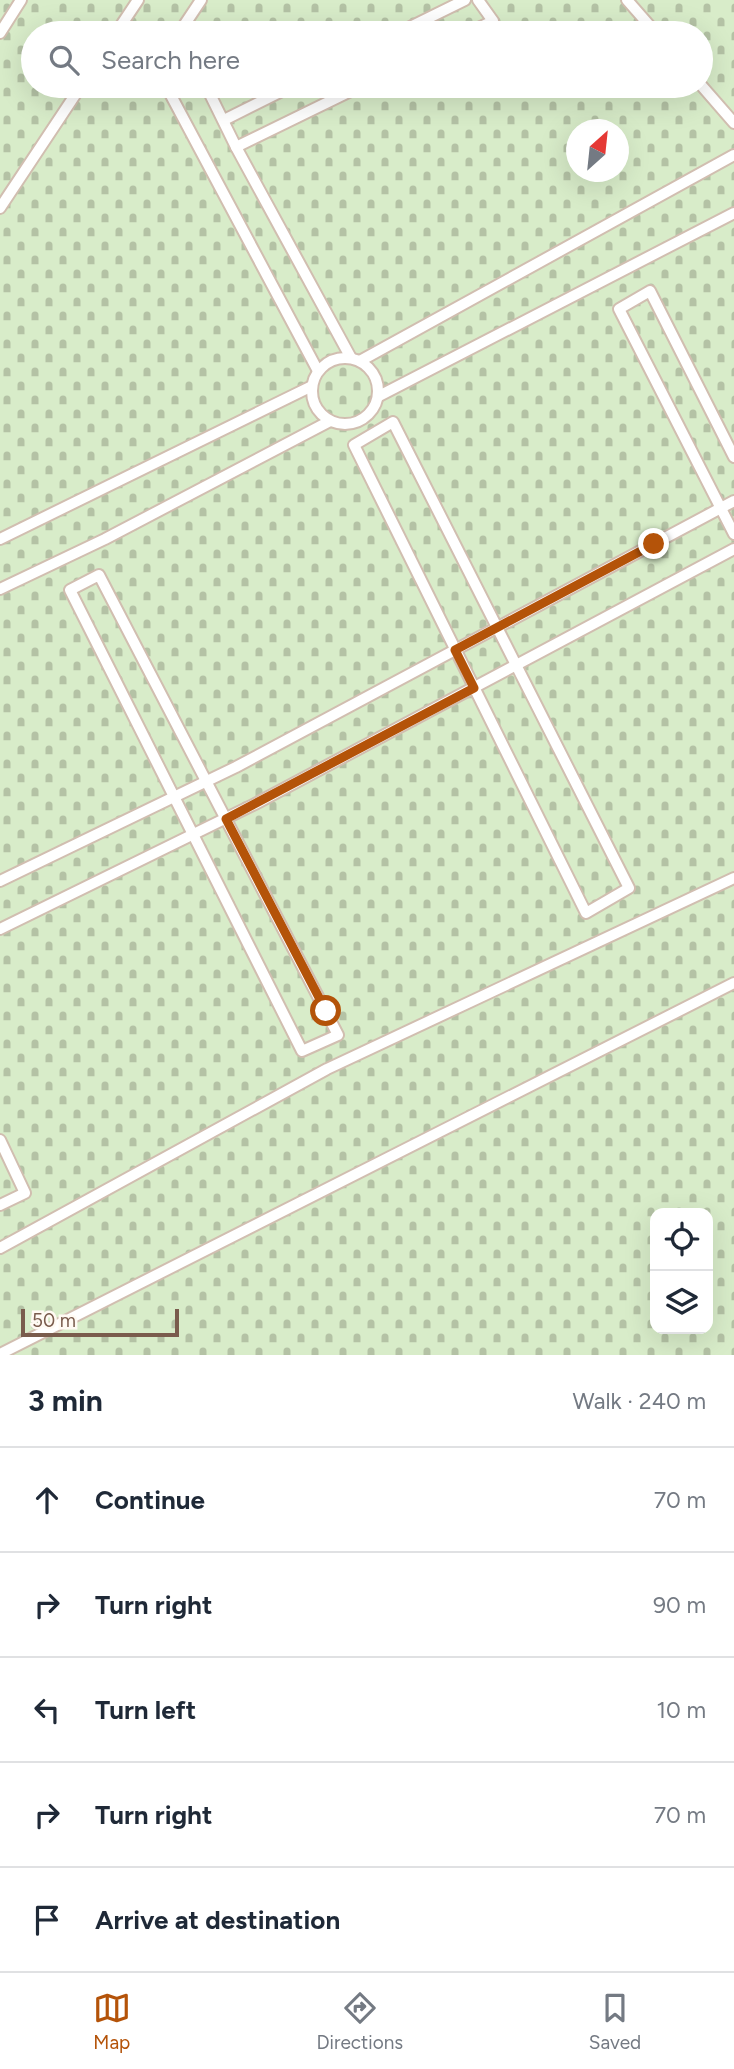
<!DOCTYPE html>
<html lang="en">
<head>
<meta charset="utf-8">
<style>
	body { margin:0; font-family:Figtree,sans-serif; background:#f2f2f3; color:#1f2937 }
	.controls { position:absolute; right:21px; bottom:21px; display:grid; overflow:hidden; border-radius:14px; box-shadow:0 7px 28px #0002 }
	.controls button { width:63px; height:63px; display:grid; place-items:center; padding:0; border:0; border-bottom:2px solid #e0e1e3; background:#fff; color:#1f2937; font:35px sans-serif }
	.compass { position:absolute; left:566px; top:119px; width:63px; height:63px; border-radius:50%; background:#fff; box-shadow:0 7px 28px #0002; rotate:27deg }
	.scale { position:absolute; left:21px; bottom:18px; width:158px; box-sizing:border-box; padding-left:7px; border:4px solid #7a5c4d; border-top:0; font-size:19px; line-height:24px; white-space:nowrap; color:#7a5c4d; -webkit-text-stroke:5px #fffaf3; paint-order:stroke }
	.stop { position:absolute; width:21px; height:21px; margin:-16px; border:5px solid #b45309; border-radius:50%; background:#fff }
	.stop.end { background:#b45309; border-color:#fff; box-shadow:0 2px 7px #0008 }
	.list { margin:0; padding:0; list-style:none }
	h2 { display:flex; justify-content:space-between; align-items:center; height:91px; margin:0; padding:0 28px; font-size:30px }
	h2 small { font-size:23px; font-weight:400; color:#747a83 }
	.list li { display:grid; grid-template-columns:46px 1fr auto; gap:21px; align-items:center; box-sizing:border-box; height:105px; padding:0 28px; border-top:2px solid #e0e1e3 }
	.list b { display:block; font-size:26px; white-space:nowrap }
	.list em { font-size:23px; font-style:normal; color:#747a83 }
	.icon { flex:none; width:38px; height:38px; fill:none; stroke:currentColor; stroke-width:2; stroke-linecap:round; stroke-linejoin:round }
	.map { position:relative; flex:none; width:734px; height:1355px; overflow:hidden }
	.search { position:absolute; background:#fff; box-shadow:0 7px 28px #0002; left:21px; right:21px; top:21px; height:77px; display:flex; align-items:center; gap:18px; box-sizing:border-box; padding:0 24px; border-radius:38px; color:#747a83; font-size:26px }
	.sheet { height:616px; background:#fff }
	nav { display:flex; justify-content:space-around; align-items:center; box-sizing:border-box; height:98px; border-top:2px solid #e0e1e3; background:#fff; font-size:19px; color:#747a83 }
	nav a { display:grid; justify-items:center; gap:4px }
	nav .on { color:#b45309 }
	.map>svg:first-child { display:block }
	.cemetery { fill:url(#cemetery-stones); fill-rule:evenodd }
	.lines { fill:none; stroke-linecap:round; stroke-linejoin:round }
	.service-casing { stroke:#d1beb0; stroke-width:14 }
	.service { stroke:#fff; stroke-width:10 }
	.route { stroke:#b45309; stroke-width:9 }
</style>
</head>
<body>
<div class="map">
<svg width="734" height="1355" viewBox="0 0 734 1355">
	<defs>
		<pattern id="cemetery-stones" width="16" height="16" patternUnits="userSpaceOnUse" patternTransform="scale(1.75)"><rect width="16" height="16" fill="#d8ecc9"/><path d="M2 7V4a2 2 0 0 1 4 0v3zM10 15v-3a2 2 0 0 1 4 0v3z" fill="#b4c2a5"/></pattern>
	</defs>
	<rect width="100%" height="100%" fill="#fdf6ec"/>
	<path class="cemetery" d="M0 0H734V1355H0ZM33 33H701V86H33ZM576 130H618V172H576ZM655 1213H708V1329H655Z"/>
	<g class="lines">
		<defs>
			<g id="service">
				<path d="M627 0 656 33"/>
				<path d="M0 33 21 0"/>
				<path d="M116 33 138 0"/>
				<path d="M179 33 201 0"/>
				<path d="M398 33 465 0"/>
				<path d="M468 33 493 21 478 0"/>
				<path d="M701 85 734 123"/>
				<path d="M166 86 318 371"/>
				<path d="M206 86 236 147 351 358"/>
				<path d="M224 120 292 86"/>
				<path d="M236 147 361 86"/>
				<path d="M0 208 81 86"/>
				<circle cx="345" cy="391" r="33"/>
				<path d="M360 361 734 155"/>
				<path d="M379 396 734 213"/>
				<path d="M393 422 629 888 586 913 354 445Z"/>
				<path d="M734 457 650 291 619 309 734 534"/>
				<path d="M0 539 312 386"/>
				<path d="M99 575 338 1035 302 1051 70 590Z"/>
				<path d="M0 589 105 539 330 421"/>
				<path d="M0 881 236 767 734 501"/>
				<path d="M0 929 255 804 734 549"/>
				<path d="M0 1140 25 1193 0 1205"/>
				<path d="M0 1248 327 1069 734 878"/>
				<path d="M0 1354 734 983"/>
			</g>
		</defs>
		<use href="#service" class="service-casing"/>
		<use href="#service" class="service"/>
	</g>
	<g class="lines">
		<path class="route" d="M326 1011 226 819 474 688 455 650 654 544"/>
	</g>
</svg>
<div class="controls">
<button><svg class="icon" aria-label="locate" viewBox="0 0 24 24"><circle cx="12" cy="12" r="6"/><path d="M12 2v4M12 18v4M2 12h4M18 12h4"/></svg></button>
<button><svg class="icon" aria-label="layers" viewBox="0 0 24 24"><path d="M12 4l9 5-9 5-9-5zM3 14l9 5 9-5"/></svg></button>
</div>
<svg class="compass" viewBox="-18 -18 36 36"><path d="M0-13l5 13h-10z" fill="#e53935"/><path d="M0 13l5-13h-10z" fill="#747a83"/></svg>
<div class="scale">50 m</div>
<div class="stop" style="left:326px;top:1011px"></div>
<div class="stop end" style="left:654px;top:544px"></div>
<div class="search"><svg class="icon" aria-label="search" viewBox="0 0 24 24"><circle cx="10" cy="10" r="6"/><path d="M15 15l6 6"/></svg>Search here</div>
</div>
<section class="sheet">
<h2>3 min<small>Walk · 240 m</small></h2>
<ul class="list">
<li><svg class="icon" aria-label="ahead" viewBox="0 0 24 24"><path d="M12 20V5M6 11l6-6 6 6"/></svg><div><b>Continue</b></div><em>70 m</em></li>
<li><svg class="icon" aria-label="right" viewBox="0 0 24 24"><path d="M7 20v-9h11M14 6l5 5-5 5"/></svg><div><b>Turn right</b></div><em>90 m</em></li>
<li><svg class="icon" aria-label="left" viewBox="0 0 24 24"><path d="M17 20v-9H6M10 6l-5 5 5 5"/></svg><div><b>Turn left</b></div><em>10 m</em></li>
<li><svg class="icon" aria-label="right" viewBox="0 0 24 24"><path d="M7 20v-9h11M14 6l5 5-5 5"/></svg><div><b>Turn right</b></div><em>70 m</em></li>
<li><svg class="icon" aria-label="arrive" viewBox="0 0 24 24"><path d="M6 21V4h12l-3 4 3 4H6"/></svg><div><b>Arrive at destination</b></div></li>
</ul>
</section>
<nav>
<a class="on"><svg class="icon" aria-label="map" viewBox="0 0 24 24"><path d="M3 6l6-2 6 2 6-2v14l-6 2-6-2-6 2zM9 4v14M15 6v14"/></svg>Map</a>
<a><svg class="icon" aria-label="directions" viewBox="0 0 24 24"><path d="M12 3l9 9-9 9-9-9zM9 14v-3h6M13 9l2 2-2 2"/></svg>Directions</a>
<a><svg class="icon" aria-label="saved" viewBox="0 0 24 24"><path d="M7 4h10v16l-5-4-5 4z"/></svg>Saved</a>
</nav>
</body>
</html>
